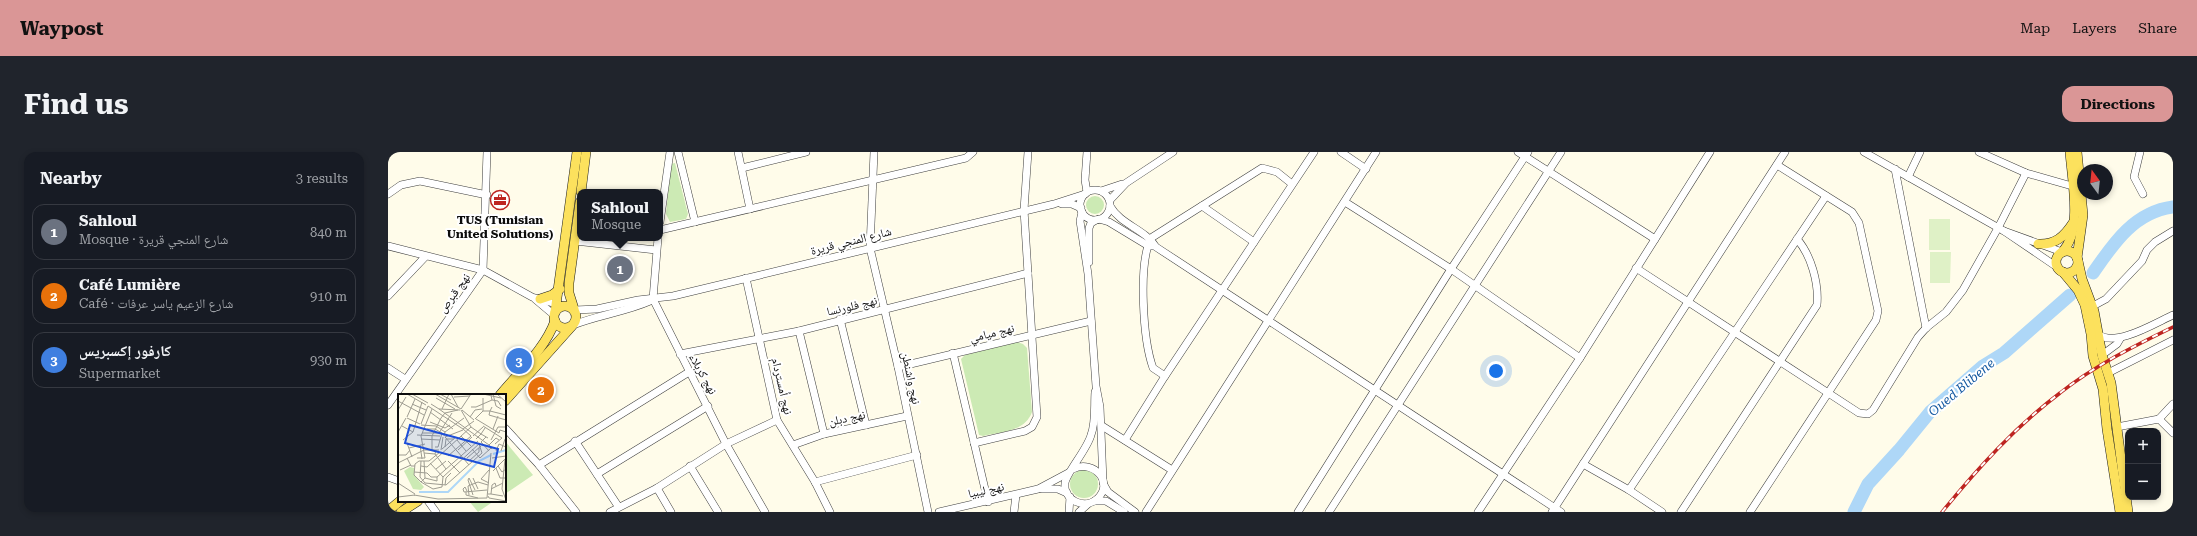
<!DOCTYPE html>
<html lang="en">
<head>
<meta charset="utf-8">
<style>
	body { margin:0; font-family:"Roboto Serif","Noto Naskh Arabic",serif; background:#20242c; color:#f1f3f6 }
	.controls { position:absolute; right:12px; bottom:12px; display:grid; overflow:hidden; border-radius:8px; box-shadow:0 2px 6px #0003 }
	.controls button { width:36px; height:36px; display:grid; place-items:center; padding:0; border:0; border-bottom:1px solid #363941; background:#171b24; color:#f1f3f6; font:20px sans-serif }
	.compass { position:absolute; left:1689px; top:12px; width:36px; height:36px; border-radius:50%; background:#171b24; box-shadow:0 2px 6px #0003; rotate:345deg }
	.you { position:absolute; left:1108px; top:219px; width:14px; height:14px; margin:-10px; border:3px solid #fff; border-radius:50%; background:#1a73e8; box-shadow:0 0 0 6px #1a73e833 }
	.badge { display:grid; place-items:center; width:26px; height:26px; border-radius:50%; background:#da9696; color:#fff; font-size:13px; font-weight:700 }
	.pin { position:absolute; translate:-50% -50%; border:2px solid #fff; box-shadow:0 1px 4px #0006 }
	.popup { position:absolute; left:189px; top:37px; width:86px; height:52px; box-sizing:border-box; display:grid; place-content:center; border-radius:8px; background:#171b24; filter:drop-shadow(0 1px 3px #0005); font-size:13px; white-space:nowrap; color:#9ea1a6 }
	.popup b { font-size:15px; color:#f1f3f6 }
	.popup::after { content:''; position:absolute; left:50%; top:100%; margin-left:-8px; border:8px solid transparent; border-top-color:#171b24 }
	.list { margin:0; padding:0; list-style:none }
	h2 { display:flex; justify-content:space-between; align-items:center; height:52px; margin:0; padding:0 16px; font-size:17px }
	h2 small { font-size:13px; font-weight:400; color:#9ea1a6 }
	.list li { display:grid; grid-template-columns:26px 1fr auto; gap:12px; align-items:center; box-sizing:border-box; height:56px; margin:0 8px 8px; padding:0 8px; border:1px solid #363941; border-radius:12px }
	.list b { display:block; font-size:15px; white-space:nowrap }
	.list p { margin:0; font-size:13px; white-space:nowrap; color:#9ea1a6 }
	.list em { font-size:13px; font-style:normal; color:#9ea1a6 }
	.map { position:relative; flex:none; width:1785px; height:360px; overflow:hidden; border-radius:12px }
	header { display:flex; align-items:center; gap:24px; box-sizing:border-box; height:56px; padding:0 20px; background:#da9696; color:#111 }
	header strong { font-size:19px }
	nav { display:flex; gap:22px; margin-inline-start:auto; font-size:14px }
	.intro { display:flex; align-items:center; justify-content:space-between; box-sizing:border-box; height:96px; padding:0 24px }
	h1 { margin:0; font-size:28px }
	.button { padding:10px 18px; border-radius:12px; background:#da9696; color:#111; font-size:14px; font-weight:700 }
	main { display:flex; gap:24px; padding:0 24px }
	aside { flex:1; background:#171b24; border-radius:12px; box-shadow:0 2px 6px #0003 }
	.map>svg:first-child { display:block }
	.green { fill:#cceab4 }
	.pitch { fill:#dff1c6 }
	.lines { fill:none; stroke-linecap:round; stroke-linejoin:round }
	.river { stroke:#aed7f7; stroke-width:13 }
	.minor-casing { stroke:#3f3f3f; stroke-width:8 }
	.major-casing { stroke:#1d1d1d; stroke-width:10 }
	.minor { stroke:#fff; stroke-width:7 }
	.major { stroke:#fce15d; stroke-width:9 }
	.rail-casing { stroke:#be2521; stroke-width:3.5 }
	.rail { stroke:#fff; stroke-width:2; stroke-dasharray:6; stroke-linecap:butt }
	.labels { text-anchor:middle; stroke-width:4; stroke-linejoin:round; paint-order:stroke }
	.poi-label { font-size:12px; font-weight:bold; fill:#0c0c0c; stroke:#fff }
	.street-label { font-size:12px; fill:#0c0c0c; stroke:#fff }
	.water-label { font-size:13px; font-style:italic; fill:#1358a0; stroke:#fff }
	.inset-river { fill:none; stroke:#aed7f7; stroke-width:2 }
	.inset-road { fill:none; stroke:#9e9c91; stroke-width:1 }
	.view { fill:#1d4ed8; fill-opacity:0.15; stroke:#1d4ed8; stroke-width:2 }
	.inset-edge { fill:none; stroke:#0c0c0c; stroke-width:2 }
</style>
</head>
<body>
<header>
<strong>Waypost</strong>
<nav><a>Map</a><a>Layers</a><a>Share</a></nav>
</header>
<div class="intro"><h1>Find us</h1><a class="button">Directions</a></div>
<main>
<aside>
<h2>Nearby<small>3 results</small></h2>
<ul class="list">
<li><span class="badge" style="background:#6b7280">1</span><div><b>Sahloul</b><p>Mosque · شارع المنجي قريرة</p></div><em>840 m</em></li>
<li><span class="badge" style="background:#e8710a">2</span><div><b>Café Lumière</b><p>Café · شارع الزعيم ياسر عرفات</p></div><em>910 m</em></li>
<li><span class="badge" style="background:#3f7fe0">3</span><div><b>كارفور إكسبريس</b><p>Supermarket</p></div><em>930 m</em></li>
</ul>
</aside>
<div class="map">
<svg width="1785" height="360" viewBox="0 0 1785 360">
	<rect width="100%" height="100%" fill="#fffcea"/>
	<g class="green">
		<path d="M287 11 300 62 298 67 282 70 278 62 283 12Z"/>
		<circle cx="707" cy="53" r="9"/>
		<path d="M629 190 635 192 639 196 644 260C637 280 612 280 595 284L591 283 573 207 577 203Z"/>
		<path d="M117 289 145 323 117 342Z"/>
		<circle cx="696" cy="332" r="14"/>
		<path d="M81 349H106L90 360Z"/>
	</g>
	<g class="pitch">
		<rect x="1541" y="67" width="21" height="31"/>
		<path d="M1542 100H1563L1562 131H1542Z"/>
	</g>
	<g class="lines">
		<g class="river">
			<path d="M1705 121C1725 92 1746 60 1785 55"/>
			<path d="M1466 360 1480 332 1511 298 1542 260 1595 214 1616 201 1682 143"/>
		</g>
		<defs>
			<g id="minor">
				<path d="M290 0 307 70"/>
				<path d="M350 0 362 57"/>
				<path d="M486 0 482 96 510 215 540 360"/>
				<path d="M699 0 697 28 699 40"/>
				<path d="M953 0 978 17"/>
				<path d="M1130 0 1267 87"/>
				<path d="M1476 0 1616 79"/>
				<path d="M1591 0 1638 21 1684 34"/>
				<path d="M1752 0 1746 25 1755 42"/>
				<path d="M354 16 418 0"/>
				<path d="M1507 17 1538 176"/>
				<path d="M1520 25 1532 0"/>
				<circle cx="707" cy="53" r="15"/>
				<path d="M713 39 734 32"/>
				<path d="M0 42 13 33 32 29 99 43"/>
				<path d="M722 48 738 31 785 0"/>
				<path d="M957 50 1063 117 1192 206"/>
				<path d="M674 52H684L693 56"/>
				<path d="M722 54C733 73 757 77 768 95L1173 360"/>
				<path d="M814 54 866 90"/>
				<path d="M694 60 692 69 700 122 708 234 712 255 715 330"/>
				<path d="M711 67 721 70 759 93 764 94"/>
				<path d="M272 70 282 0"/>
				<path d="M272 78 578 6 585 0"/>
				<path d="M270 86 265 147 338 292 377 360"/>
				<path d="M187 89 268 98"/>
				<path d="M0 94 95 118 144 145 175 154"/>
				<path d="M701 110V76L703 71 708 68"/>
				<path d="M1669 115 1616 79 1674 100"/>
				<path d="M1248 116 1471 261 1480 262 1485 258 1530 185 1538 176 1558 160 1575 138 1610 76 1638 21"/>
				<path d="M358 126 389 268 427 330 442 360"/>
				<path d="M0 144 37 105"/>
				<path d="M147 147 166 163"/>
				<path d="M1705 154 1718 147 1754 109 1759 98 1767 90 1785 79"/>
				<path d="M187 158 209 157 250 148 285 144 666 52 697 42"/>
				<path d="M452 167 478 273"/>
				<path d="M185 173C210 163 237 160 262 149"/>
				<path d="M411 179 436 282"/>
				<path d="M1710 182C1727 196 1767 171 1785 163"/>
				<path d="M565 201 600 350"/>
				<path d="M292 202 411 179 640 121"/>
				<path d="M1714 203 1729 192 1732 187"/>
				<path d="M510 215 703 169"/>
				<path d="M0 216 17 227"/>
				<path d="M1720 221 1785 188"/>
				<path d="M777 224 765 216C755 188 750 112 763 86L874 16 889 20 904 32"/>
				<path d="M0 253 95 118 99 0"/>
				<path d="M1771 267 1785 252"/>
				<path d="M714 274 784 318"/>
				<path d="M1729 275 1771 267 1785 281"/>
				<path d="M117 276 151 313 188 360"/>
				<path d="M737 288 777 224 926 0"/>
				<path d="M187 289 230 354"/>
				<path d="M586 291 637 279 644 275 649 265 636 58 640 0"/>
				<path d="M405 293 436 282 519 264"/>
				<path d="M1195 312 1241 338 1274 360"/>
				<path d="M151 313 301 220"/>
				<path d="M302 314 330 360"/>
				<path d="M685 317C706 307 727 331 709 347 696 358 675 348 677 331 678 321 699 298 703 283 708 270 706 254 707 240"/>
				<path d="M209 322 320 254"/>
				<path d="M0 325 11 329"/>
				<path d="M427 330 529 303"/>
				<path d="M716 333 720 340 747 360"/>
				<path d="M269 336 283 360"/>
				<path d="M654 337H670L679 341"/>
				<path d="M1241 338 1438 44"/>
				<path d="M40 349 48 360"/>
				<path d="M707 349H718L736 360"/>
				<path d="M222 360 269 336 338 292 389 268"/>
				<path d="M551 360 650 337 680 321"/>
				<path d="M626 360 628 343"/>
				<path d="M681 360 682 345"/>
				<path d="M691 360 700 352"/>
				<path d="M758 360 988 0"/>
				<path d="M910 360 1063 117 1140 0"/>
				<path d="M941 360 1173 0"/>
				<path d="M1090 360 1192 206 1322 0"/>
				<path d="M1164 360 1397 0"/>
				<path d="M1293 360 1429 153C1431 131 1423 103 1409 87"/>
				<path d="M1362 360 1488 168 1490 159 1471 71 1464 60 1389 13"/>
			</g>
			<g id="major">
				<path d="M193 40 198 0"/>
				<path d="M1650 92C1667 93 1676 85 1685 71"/>
				<circle cx="1679" cy="110" r="11"/>
				<path d="M1674 100C1695 79 1684 28 1682 0"/>
				<path d="M1689 106 1695 63 1689 0"/>
				<path d="M1690 109 1694 127 1706 159 1714 203 1723 231 1740 360"/>
				<path d="M1675 120 1690 138 1697 153 1703 182 1705 204 1715 237 1719 277 1732 360"/>
				<path d="M152 147 164 143 172 137"/>
				<circle cx="177" cy="165" r="11"/>
				<path d="M186 157 181 141V131L192 50"/>
				<path d="M167 160 189 0"/>
				<path d="M112 243C131 220 157 197 167 169"/>
				<path d="M117 249 184 174"/>
				<path d="M0 359 12 349"/>
				<path d="M13 360 30 349"/>
			</g>
		</defs>
		<use href="#minor" class="minor-casing"/>
		<use href="#major" class="major-casing"/>
		<use href="#minor" class="minor"/>
		<use href="#major" class="major"/>
		<defs>
			<path id="rail" d="M1554 360C1590 316 1627 275 1672 241 1706 214 1746 194 1785 175"/>
		</defs>
		<use href="#rail" class="rail-casing"/>
		<use href="#rail" class="rail"/>
	</g>
	<defs>
		<symbol id="office-ring" viewBox="-11 -11 22 22"><circle r="9.5" fill="#fff" stroke="#be2521" stroke-width="1.5"/><path d="M-6-3h4V-5.5h4V-3h4V5H-6ZM-1-4.5V-3h2v-1.5ZM-6 0V1H6V0Z" fill="#be2521"/></symbol>
	</defs>
	<g fill-rule="evenodd">
		<use href="#office-ring" x="101" y="37" width="22" height="22"/>
	</g>
	<g class="labels">
		<g class="poi-label">
			<text x="112" y="72">TUS (Tunisian<tspan x="112" dy="14">United Solutions)</tspan></text>
		</g>
		<g class="street-label">
			<text transform="translate(463 89) rotate(-14)" y="4">شارع المنجي قريرة</text>
			<text transform="translate(66 141) rotate(-54)" y="4">نهج قبرص</text>
			<text transform="translate(464 154) rotate(-13)" y="4">نهج فلورنسا</text>
			<text transform="translate(604 181) rotate(-13)" y="4">نهج ميامي</text>
			<text transform="translate(315 222) rotate(61)" y="4">نهج كربلاء</text>
			<text transform="translate(523 226) rotate(78)" y="4">نهج واشنطن</text>
			<text transform="translate(394 234) rotate(77)" y="4">نهج أمستردام</text>
			<text transform="translate(459 266) rotate(-12)" y="4">نهج دبلن</text>
			<text transform="translate(598 338) rotate(-12)" y="4">نهج ليبيا</text>
		</g>
		<g class="water-label">
			<text transform="translate(1573 235) rotate(-40)" y="5">Oued Blibene</text>
		</g>
	</g>
	<g transform="translate(10 242)">
		<rect width="108" height="108" fill="#fffcea"/>
		<path d="M12 73 16 74V81L26 93 23 96 15 95 6 77Z" fill="#cceab4"/>
		<path class="inset-river" d="M95 60 108 56M21 98H50L81 67 93 61"/>
		<path class="inset-road" d="M9 0 28 11M14 0 30 9M37 0 63 15M42 0 53 6M53 0 60 13M85 0 103 4M95 0 98 12 103 15M99 0 108 8M93 1 94 6 100 7 103 12M56 3 72 2M38 4 57 15M0 7 26 21M14 10 28 16M33 10 41 15 62 16M30 12 65 35M73 13H78L94 6M94 13 92 17 108 21M41 15 91 51M44 15 51 0M63 15 73 0M0 16 8 3M63 16 73 33M64 16 76 26M85 17H92L91 21 108 26M32 18 55 35M9 23 17 5M72 23 77 16 84 15M9 24 22 30M77 25 85 17V4M78 25 101 39 102 36 108 38M32 28 47 34 52 31M23 30 30 12M23 31 38 32 47 38M4 32 15 38M85 32 104 44 97 50M29 35H37L44 39 40 53H37M95 35 100 22M0 38 8 24M24 39H41L54 19M19 41 42 42M46 42 47 38 66 24M63 42 73 52M73 42 65 35 76 27M75 42 85 33M47 43 71 71M47 43 65 36M88 43 83 48 91 57M23 45 42 46M78 45 83 40 90 44M5 46 15 38 24 8M59 46 68 57M93 46 100 33H108M9 49 14 63M22 51 24 65M47 53 48 45H56M11 54 27 50M44 55 58 43M74 55 82 64 93 54M94 55 91 51 98 44 101 46M34 56V42L43 24 47 19 60 16M43 56 45 43M60 56 74 43M98 57 101 50 108 53M103 57 107 45M42 58 31 67H21L17 70 16 81 23 88 27 84 39 87V83L80 47M26 59 37 60 38 56M37 60 48 75M0 61H8L12 56M50 62 73 42M9 64 13 72H17M19 64H27L23 42 34 15M69 64 83 52M94 64 108 62M23 67 22 83 27 89 48 91 84 59 81 50M26 67 27 84M50 67 62 79M71 67 81 58V54M0 69 26 56H41M23 72 29 73 73 33 83 40 87 34M100 72 104 78 108 75M98 74 102 84H108M38 75 48 67M2 76 13 71M95 77 107 65 104 95 108 106M16 78 29 79 33 83H39M45 83 82 49M75 84 80 95M108 84V97M23 88 35 95 44 93 45 83 32 69M0 89 17 100M91 89 83 85 91 76M47 91 48 84 53 79M93 95 105 89M69 97 67 93 65 95 66 98 89 96M68 98V101L80 104M90 100H93L94 91 97 89 98 92M93 100 105 102M16 101 40 105 89 104 93 59M71 101 70 92 80 88 90 91M75 101 70 86 71 84 77 96M90 102 91 104 108 107M0 103 17 101"/>
		<path class="view" d="M12 31 100 55 96 73 7 49Z"/>
		<rect width="108" height="108" class="inset-edge"/>
	</g>
</svg>
<div class="controls">
<button>+</button>
<button>−</button>
</div>
<svg class="compass" viewBox="-18 -18 36 36"><path d="M0-13l5 13h-10z" fill="#e53935"/><path d="M0 13l5-13h-10z" fill="#9ea1a6"/></svg>
<div class="you"></div>
<div class="pin badge" style="left:232px;top:117px;background:#6b7280">1</div>
<div class="popup"><b>Sahloul</b>Mosque</div>
<div class="pin badge" style="left:153px;top:238px;background:#e8710a">2</div>
<div class="pin badge" style="left:131px;top:209px;background:#3f7fe0">3</div>
</div>
</main>
</body>
</html>
